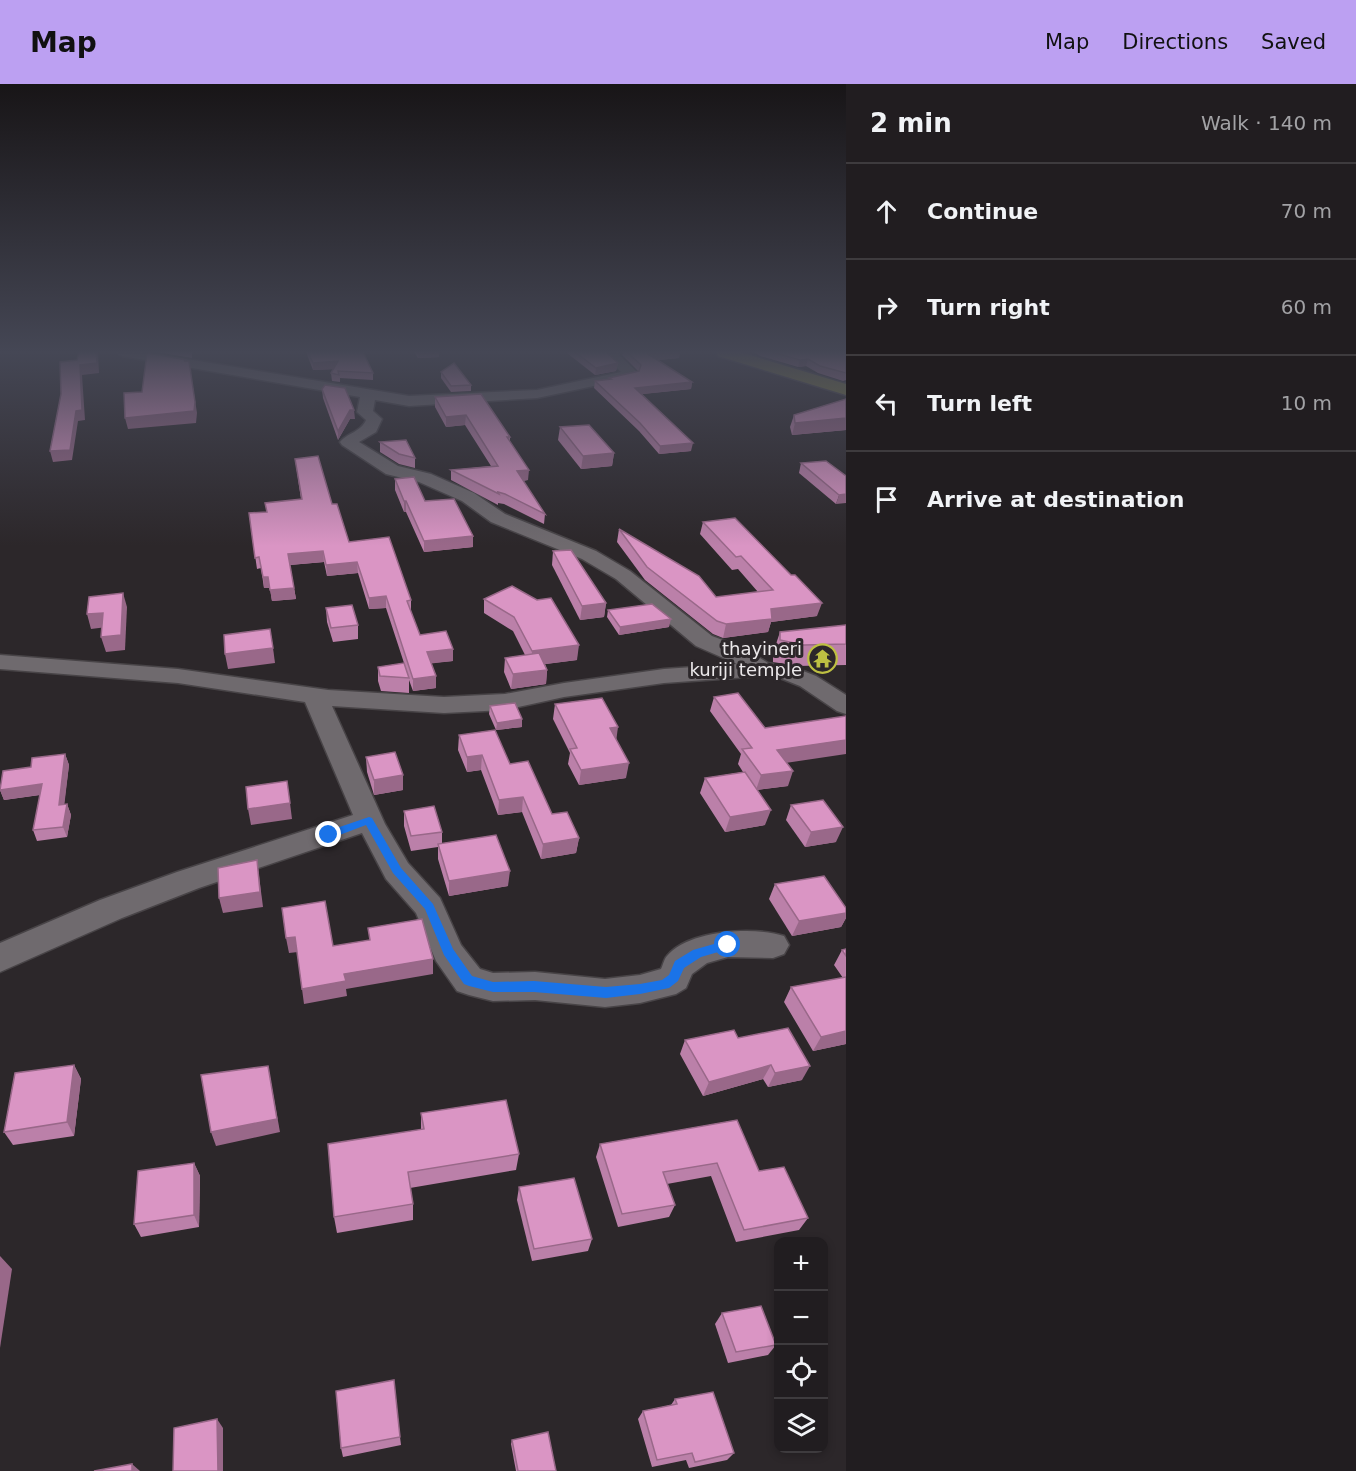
<!DOCTYPE html>
<html lang="en">
<head>
<meta charset="utf-8">
<style>
	body { margin:0; font-family:"DejaVu Sans",sans-serif; background:#2d2a2d; color:#f1f3f6 }
	.controls { position:absolute; right:18px; bottom:18px; display:grid; overflow:hidden; border-radius:12px; box-shadow:0 3px 9px #0003 }
	.controls button { width:54px; height:54px; display:grid; place-items:center; padding:0; border:0; border-bottom:2px solid #3e3b3e; background:#211d20; color:#f1f3f6; font:30px sans-serif }
	.stop { position:absolute; width:18px; height:18px; margin:-14px; border:4px solid #1a73e8; border-radius:50%; background:#fff }
	.stop.end { background:#1a73e8; border-color:#fff; box-shadow:0 2px 6px #0008 }
	.list { margin:0; padding:0; list-style:none }
	h2 { display:flex; justify-content:space-between; align-items:center; height:78px; margin:0; padding:0 24px; font-size:26px }
	h2 small { font-size:20px; font-weight:400; color:#a2a2a5 }
	.list li { display:grid; grid-template-columns:39px 1fr auto; gap:18px; align-items:center; box-sizing:border-box; height:96px; padding:0 24px; border-top:2px solid #3e3b3e }
	.list b { display:block; font-size:22px; white-space:nowrap }
	.list em { font-size:20px; font-style:normal; color:#a2a2a5 }
	.icon { flex:none; width:33px; height:33px; fill:none; stroke:currentColor; stroke-width:2; stroke-linecap:round; stroke-linejoin:round }
	.map { position:relative; flex:none; width:846px; height:1387px; overflow:hidden }
	header { display:flex; align-items:center; gap:36px; box-sizing:border-box; height:84px; padding:0 30px; background:#bca0f2; color:#111 }
	header strong { font-size:28px }
	nav { display:flex; gap:33px; margin-inline-start:auto; font-size:21px }
	main { display:flex }
	aside { flex:1; background:#211d20 }
	.map>svg:first-child { display:block }
	.lines { fill:none; stroke-linecap:round; stroke-linejoin:round }
	.minor-casing { stroke:#484447; stroke-width:3 }
	.major-casing { stroke:#484447; stroke-width:3 }
	.minor { fill:#6f6a6e; fill-rule:evenodd }
	.major { fill:#86853c; fill-rule:evenodd }
	.wall { fill:#bb80a9 }
	.shaded-wall { fill:#996889 }
	.building { fill:#da95c4; stroke:#996889; stroke-width:1.5 }
	.route { fill:#1a73e8 }
	.labels { text-anchor:middle; stroke-width:6; stroke-linejoin:round; paint-order:stroke }
	.poi-label { font-size:18px; fill:#ebe8ea; stroke:#2c272a; text-anchor:end }
</style>
</head>
<body>
<header>
<strong>Map</strong>
<nav><a>Map</a><a>Directions</a><a>Saved</a></nav>
</header>
<main>
<div class="map">
<svg width="846" height="1387" viewBox="0 0 846 1387">
	<rect width="100%" height="100%" fill="#2c272a"/>
	<g class="lines">
		<defs>
			<path id="minor" d="M115 268H144L409 312 537 306 621 288 603 270 605 268H622L619 271 636 287 638 290 636 293 537 314 409 322 375 316 373 327 382 335 376 348 359 358 398 382 431 390 474 409 505 430 596 467 630 487 712 552 744 564 768 579 793 583 816 592 846 611V630L837 627 800 602 780 594 762 592 664 599 564 613 505 626 444 629 332 622 385 740 408 779 440 814 461 861 480 885 493 889 535 888 605 895 640 891 661 885C663 881 664 875 667 872 688 846 755 842 784 852L789 861 784 870 773 874 728 873 707 879 692 890 686 904 676 910 640 919 605 923 535 916 493 917 469 911 457 907 436 877 416 829 386 795 362 749 199 804 122 834 0 888V859L100 816 177 788 353 731 305 618 178 599 0 585V571L178 585 328 606 444 613 505 610 564 599 664 585 737 580 696 562 616 495 582 475 491 438 462 417 419 398 386 390 342 361 340 358C347 349 361 348 366 336L357 328 360 313 122 272Z"/>
			<path id="major" d="M716 268H740L846 300V311L718 272Z"/>
		</defs>
		<use href="#minor" class="minor-casing"/>
		<use href="#major" class="major-casing"/>
		<use href="#minor" class="minor"/>
		<use href="#major" class="major"/>
	</g>
	<g class="wall">
		<path d="M156 268H192V274Z"/>
		<path d="M306 268H363L373 289V296L340 294V298L332 297 331 289 334 285 313 286Z"/>
		<path d="M414 268H439V273L418 274Z"/>
		<path d="M567 268H606L618 279 616 287 595 291 567 269Z"/>
		<path d="M623 268H680L679 274 658 276 692 298 691 305 642 310 691 367 659 370 639 347 594 304 595 297 609 296V294L638 287 622 271Z"/>
		<path d="M754 268H846V296L843 297 818 289 806 282 798 283 760 272Z"/>
		<path d="M441 288 471 301V307L451 308 441 294Z"/>
		<path d="M322 305 355 335H350L338 356 323 314Z"/>
		<path d="M435 313 510 353V358L528 396 523 397 545 430 544 440 504 420 498 419V421L451 396V386L491 382 465 341 446 343 435 323Z"/>
		<path d="M846 315V346L792 351 790 343 794 331Z"/>
		<path d="M560 343 614 369 612 382 581 385 558 356Z"/>
		<path d="M380 358 415 374V384L399 380 380 368Z"/>
		<path d="M295 375 332 420 349 458 411 516V528L420 551 453 577 431 579 436 592V604L413 607 409 596V609L381 607 378 597V583L404 579 386 524 369 525 358 489 327 492 324 478 290 481 296 515 272 517 270 504H264L261 484 257 485 249 429 267 428 301 415Z"/>
		<path d="M801 379 846 392 836 420 799 389Z"/>
		<path d="M395 395 473 463 424 468 406 428H404L395 406Z"/>
		<path d="M703 438 817 532 771 538 768 548 723 554 713 550 645 496 617 458 619 445 716 513 758 508 738 485 732 486 700 450Z"/>
		<path d="M553 467 606 519 604 533 580 536 552 481Z"/>
		<path d="M512 502 577 576 545 580 547 586 546 600 511 605 504 588 505 574 525 571 513 547 484 529V515Z"/>
		<path d="M326 524 358 541V555L333 558 327 538Z"/>
		<path d="M608 526 669 543 619 551 607 533Z"/>
		<path d="M846 541V581L797 582 773 578V569L780 548Z"/>
		<path d="M714 613 787 679 788 702 757 706 765 741 725 748 700 709 705 694 743 688 738 680 741 670 710 627Z"/>
		<path d="M555 620 616 655 626 694 579 701 568 680 570 669 553 635Z"/>
		<path d="M490 622 522 635V643L496 646 489 630Z"/>
		<path d="M459 651 510 680 552 730 579 754 576 769 541 775 522 728 498 731 481 686 467 688 458 666Z"/>
		<path d="M65 670 69 681 64 720H67L71 731 67 753 37 757 33 746 40 711 4 716 0 706 31 683Z"/>
		<path d="M366 673 403 706 374 711 367 688Z"/>
		<path d="M791 721 836 758 805 763 786 736Z"/>
		<path d="M404 727 442 748V760L508 802 449 812 438 775V763L411 767 404 742Z"/>
		<path d="M775 800 846 824V834L841 843 792 852 769 815Z"/>
		<path d="M846 865V960L813 967 784 918 791 903 843 894 834 881 842 866Z"/>
		<path d="M738 954 802 996 768 1003 763 995 703 1012 680 970 685 956Z"/>
		<path d="M74 981 81 995 74 1052 13 1061 4 1048Z"/>
		<path d="M421 1029 519 1070 516 1086 410 1104 413 1120V1136L337 1149 334 1133 421 1045Z"/>
		<path d="M737 1036 759 1087 808 1134 799 1146 736 1158 711 1092 667 1100 675 1121 669 1133 618 1143 596 1073 600 1060Z"/>
		<path d="M194 1079 200 1092 199 1143 141 1153 134 1140Z"/>
		<path d="M519 1103 592 1155 588 1167 532 1177 517 1116Z"/>
		<path d="M722 1229 776 1261 768 1271 728 1279 715 1240Z"/>
		<path d="M675 1315 734 1369 727 1376 689 1384 686 1376 652 1383 638 1335 643 1327 671 1321Z"/>
		<path d="M400 1353 401 1361 343 1373 341 1364Z"/>
		<path d="M512 1356 556 1387H516L511 1360Z"/>
	</g>
	<g class="shaded-wall">
		<path d="M96 268H98L99 289 82 291 85 336 78 337 72 376 53 378 50 367 80 281Z"/>
		<path d="M439 268V273L418 274V269Z"/>
		<path d="M671 268H680L679 274 647 277 648 270Z"/>
		<path d="M808 275 806 282 798 283 800 276Z"/>
		<path d="M189 277 197 329 196 339 128 345 125 334Z"/>
		<path d="M338 277V285L313 286V279Z"/>
		<path d="M618 279 616 287 595 291 596 284Z"/>
		<path d="M692 298 691 305 634 311 635 304Z"/>
		<path d="M350 326H354L355 335H350L338 356V347Z"/>
		<path d="M466 331 465 341 446 343V333Z"/>
		<path d="M846 334V346L792 351 795 339Z"/>
		<path d="M693 359 691 367 659 370 660 362Z"/>
		<path d="M614 369 612 382 581 385 583 372Z"/>
		<path d="M529 386 528 396 516 397 517 387Z"/>
		<path d="M846 410V419L836 420 839 411Z"/>
		<rect x="404" y="417" width="2" height="11"/>
		<path d="M473 452V463L424 468V457Z"/>
		<path d="M323 467 324 478 289 481 288 470Z"/>
		<path d="M357 478 358 489 327 492 326 481Z"/>
		<path d="M263 493H268L270 504H264Z"/>
		<path d="M294 504 296 515 272 517 270 506Z"/>
		<path d="M123 509 127 523 125 566 106 568 101 553Z"/>
		<path d="M386 512V524L369 525V514Z"/>
		<path d="M606 519 604 533 580 536 582 522Z"/>
		<path d="M822 519 817 532 771 538 768 548 723 554 726 540 771 525Z"/>
		<path d="M103 529 107 543 91 545 87 530Z"/>
		<path d="M671 535 669 543 619 551 620 543Z"/>
		<path d="M579 561 577 576 531 582 532 567Z"/>
		<path d="M273 564 275 579 228 585 225 570Z"/>
		<path d="M453 565V577L427 580V568Z"/>
		<path d="M547 586 546 600 511 605 513 590Z"/>
		<path d="M436 592V604L413 607V595Z"/>
		<path d="M522 635V643L496 646 497 639Z"/>
		<path d="M618 643 616 658 610 644Z"/>
		<path d="M846 656V670L772 681 777 666Z"/>
		<path d="M65 670 69 681 63 732 59 721Z"/>
		<path d="M482 671 481 686 467 688V673Z"/>
		<path d="M629 679 626 694 579 701 581 686Z"/>
		<path d="M793 687 788 702 756 706 761 691Z"/>
		<path d="M403 691V706L374 711V696Z"/>
		<path d="M42 700 46 710 4 716 0 706Z"/>
		<path d="M523 713 522 728 498 731 499 716Z"/>
		<path d="M290 719 292 735 251 741 248 725Z"/>
		<path d="M67 720 71 731 67 753 63 743Z"/>
		<path d="M771 726 765 741 725 748 730 733Z"/>
		<path d="M843 743 836 758 805 763 811 748Z"/>
		<path d="M579 754 576 769 541 775 543 760Z"/>
		<path d="M257 776 263 823 223 829 219 814Z"/>
		<path d="M510 787 508 802 449 812V797Z"/>
		<path d="M846 829V834L841 843 792 852 799 837Z"/>
		<path d="M295 853 298 868 289 869 286 854Z"/>
		<path d="M433 875V890L346 905 347 912 304 920 302 905 344 890Z"/>
		<path d="M846 947V960L813 967 821 953Z"/>
		<path d="M74 981 81 995 74 1052 67 1038Z"/>
		<path d="M771 981 763 995 703 1012 709 998Z"/>
		<path d="M268 982 280 1048 216 1062 211 1048Z"/>
		<path d="M810 982 802 996 768 1003 775 989Z"/>
		<path d="M194 1079 200 1092 199 1143 194 1131Z"/>
		<path d="M0 1172 12 1185 0 1264Z"/>
		<path d="M217 1335 223 1344V1387H218Z"/>
		<path d="M132 1380 140 1387H132Z"/>
	</g>
	<g class="building">
		<path d="M79 268H96L97 279 80 281 82 326 76 327 70 366 50 367 61 310 60 278 77 276Z"/>
		<path d="M308 268H363L373 289 338 287 339 291 331 289 338 277 313 279Z"/>
		<path d="M575 268H606L618 279 596 284Z"/>
		<path d="M627 268H671L648 270 692 298 635 304 693 359 660 362 640 339 595 297 611 295 609 294 639 287 641 281Z"/>
		<path d="M772 268H846V289L820 282 808 275 800 276Z"/>
		<path d="M147 269 187 276 184 277H189L195 318 194 327 125 334 124 309 142 308Z"/>
		<path d="M454 279 471 301 451 302 441 288Z"/>
		<path d="M325 301 345 304 354 326H350L338 347 322 305Z"/>
		<path d="M481 310 510 353H507L529 386 517 387 545 430 505 410 498 408 499 410 451 386 498 382 466 331 446 333 435 313Z"/>
		<path d="M846 315V334L795 339 794 331Z"/>
		<path d="M589 341 614 369 583 372 560 343Z"/>
		<path d="M406 356 415 374 399 370 380 358Z"/>
		<path d="M318 372 332 420H337L349 458 389 453 411 516 407 517 420 551 446 547 453 565 427 568 436 592 413 595 386 512 369 514 357 478 326 481 323 467 288 470 294 504 270 506 268 493H263L259 473 255 474 249 429 267 428 265 419 302 415 295 375Z"/>
		<path d="M826 377 846 392V410L839 411 801 379Z"/>
		<path d="M414 393 425 417 454 415 473 452 424 457 406 417H404L395 395Z"/>
		<path d="M735 434 791 491H795L822 519 771 525 772 535 726 540 717 537 647 483 619 445 699 492 716 513 773 506 741 472 736 473 703 438Z"/>
		<path d="M571 466 606 519 582 522 553 467Z"/>
		<path d="M512 502 537 516 551 514 579 561 532 567 514 533 484 515Z"/>
		<path d="M123 509 121 551 101 553 103 529 87 530 89 513Z"/>
		<path d="M652 520 671 535 620 543 608 526Z"/>
		<path d="M352 521 358 541 331 544 326 524Z"/>
		<path d="M846 541V560L804 561 780 556V548Z"/>
		<path d="M270 545 273 564 225 570 224 551Z"/>
		<path d="M539 569 547 586 513 590 505 574Z"/>
		<path d="M404 579 409 594 380 592 378 583Z"/>
		<path d="M738 609 765 644 846 632V656L777 666 793 687 761 691 742 665 752 664 714 613Z"/>
		<path d="M602 614 618 643 610 644 629 679 581 686 570 665 577 664 555 620Z"/>
		<path d="M515 619 522 635 497 639 490 622Z"/>
		<path d="M495 646 510 680 528 677 552 730 567 728 579 754 543 760 523 713 499 716 482 671 467 673 459 651Z"/>
		<path d="M395 668 403 691 374 696 366 673Z"/>
		<path d="M65 670 59 721 67 720 63 743 33 746 42 700 0 706 3 687 31 683 32 674Z"/>
		<path d="M745 688 771 726 730 733 705 694Z"/>
		<path d="M287 697 290 719 248 725 246 703Z"/>
		<path d="M823 716 843 743 811 748 791 721Z"/>
		<path d="M434 722 442 748 411 752 404 727Z"/>
		<path d="M496 751 510 787 449 797 438 760Z"/>
		<path d="M257 776 260 808 219 814 218 784Z"/>
		<path d="M824 792 846 824V829L799 837 775 800Z"/>
		<path d="M325 817 333 862 370 856 368 844 422 835 433 875 344 890 346 897 302 905 295 853 286 854 282 824Z"/>
		<path d="M846 865V872L842 866Z"/>
		<path d="M846 893V947L821 953 791 903Z"/>
		<path d="M788 944 810 982 775 989 771 981 709 998 685 956 734 946 738 954Z"/>
		<path d="M74 981 67 1038 4 1048 15 989Z"/>
		<path d="M268 982 277 1035 211 1048 201 991Z"/>
		<path d="M506 1016 519 1070 408 1088 413 1120 334 1133 328 1060 424 1045 421 1029Z"/>
		<path d="M737 1036 759 1087 784 1083 808 1134 744 1146 717 1079 663 1088 675 1121 622 1130 600 1060Z"/>
		<path d="M194 1079V1131L134 1140 138 1087Z"/>
		<path d="M574 1094 592 1155 534 1165 519 1103Z"/>
		<path d="M761 1222 776 1261 736 1268 722 1229Z"/>
		<path d="M394 1296 400 1353 341 1364 336 1307Z"/>
		<path d="M713 1308 734 1369 695 1378 692 1369 657 1376 643 1327 677 1320 675 1315Z"/>
		<path d="M217 1335 218 1387H173L174 1344Z"/>
		<path d="M548 1348 556 1387H518L512 1356Z"/>
		<path d="M132 1380V1387H94Z"/>
	</g>
	<linearGradient id="sky" x2="0" y2="1"><stop stop-color="#181517"/><stop offset="0.58" stop-color="#454755"/><stop offset="1" stop-color="#454755" stop-opacity="0"/></linearGradient>
	<rect width="846" height="462" fill="url(#sky)"/>
	<path class="route" d="M369 733 372 734 401 784 433 820 453 865 472 892 493 898 534 897 606 903 640 900 662 896 669 891 675 877 693 866 728 856 734 861 732 864 701 873 684 884 678 897 669 904 640 910 606 914 534 908H493L469 902 464 900 444 871 425 825 393 789 366 741 329 755 324 751 325 748Z"/>
	<defs>
		<symbol id="temple-ring" viewBox="-11 -11 22 22"><circle r="9.5" fill="#2c272a" stroke="#bdbf42" stroke-width="1.5"/><path d="M0-6L5-2H3V0L6.5 2.5H4V6H1.5V3h-3V6H-4V2.5H-6.5L-3 0V-2H-5Z" fill="#bdbf42"/></symbol>
	</defs>
	<g fill-rule="evenodd">
		<use href="#temple-ring" x="806" y="558" width="33" height="33"/>
	</g>
	<g class="labels">
		<g class="poi-label">
			<text x="802" y="571">thayineri<tspan x="802" dy="21">kuriji temple</tspan></text>
		</g>
	</g>
</svg>
<div class="controls">
<button>+</button>
<button>−</button>
<button><svg class="icon" aria-label="locate" viewBox="0 0 24 24"><circle cx="12" cy="12" r="6"/><path d="M12 2v4M12 18v4M2 12h4M18 12h4"/></svg></button>
<button><svg class="icon" aria-label="layers" viewBox="0 0 24 24"><path d="M12 4l9 5-9 5-9-5zM3 14l9 5 9-5"/></svg></button>
</div>
<div class="stop" style="left:728px;top:861px"></div>
<div class="stop end" style="left:329px;top:751px"></div>
</div>
<aside>
<h2>2 min<small>Walk · 140 m</small></h2>
<ul class="list">
<li><svg class="icon" aria-label="ahead" viewBox="0 0 24 24"><path d="M12 20V5M6 11l6-6 6 6"/></svg><div><b>Continue</b></div><em>70 m</em></li>
<li><svg class="icon" aria-label="right" viewBox="0 0 24 24"><path d="M7 20v-9h11M14 6l5 5-5 5"/></svg><div><b>Turn right</b></div><em>60 m</em></li>
<li><svg class="icon" aria-label="left" viewBox="0 0 24 24"><path d="M17 20v-9H6M10 6l-5 5 5 5"/></svg><div><b>Turn left</b></div><em>10 m</em></li>
<li><svg class="icon" aria-label="arrive" viewBox="0 0 24 24"><path d="M6 21V4h12l-3 4 3 4H6"/></svg><div><b>Arrive at destination</b></div></li>
</ul>
</aside>
</main>
</body>
</html>
